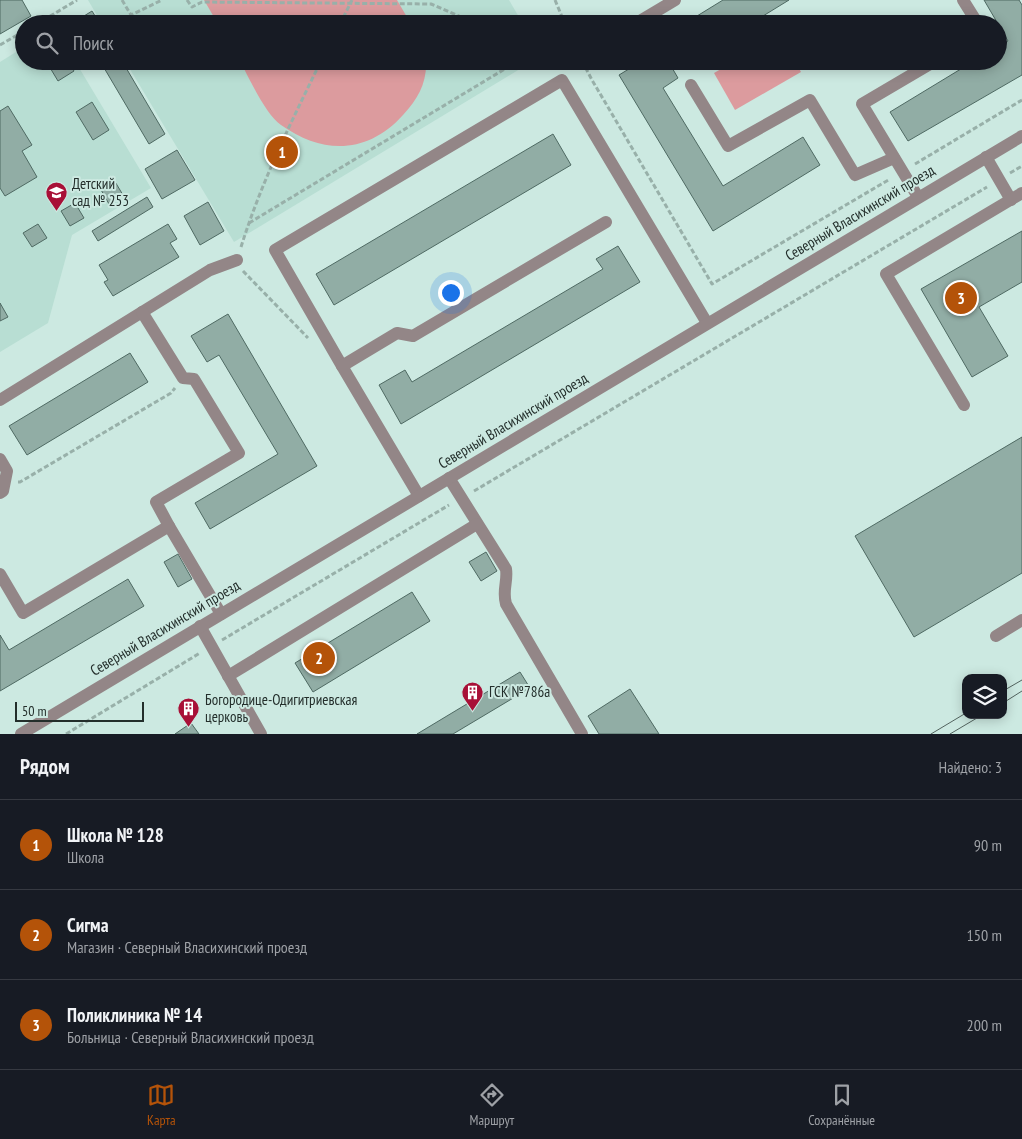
<!DOCTYPE html>
<html lang="ru">
<head>
<meta charset="utf-8">
<style>
	body { margin:0; font-family:"PT Sans Narrow",sans-serif; background:#20242c; color:#f1f3f6 }
	.controls { position:absolute; right:15px; bottom:15px; display:grid; overflow:hidden; border-radius:10px; box-shadow:0 2px 12px #0003 }
	.controls button { width:45px; height:45px; display:grid; place-items:center; padding:0; border:0; border-bottom:1px solid #363941; background:#171b24; color:#f1f3f6; font:25px sans-serif }
	.scale { position:absolute; left:15px; bottom:12px; width:129px; box-sizing:border-box; padding-left:5px; border:2px solid #232e2b; border-top:0; font-size:14px; line-height:18px; white-space:nowrap; color:#232e2b; -webkit-text-stroke:4px #cce9e1; paint-order:stroke }
	.you { position:absolute; left:450px; top:292px; width:18px; height:18px; margin:-12px; border:4px solid #fff; border-radius:50%; background:#1a73e8; box-shadow:0 0 0 8px #1a73e833 }
	.badge { display:grid; place-items:center; width:32px; height:32px; border-radius:50%; background:#b45309; color:#fff; font-size:16px; font-weight:700 }
	.pin { position:absolute; translate:-50% -50%; border:2px solid #fff; box-shadow:0 1px 5px #0006 }
	.list { margin:0; padding:0; list-style:none }
	h2 { display:flex; justify-content:space-between; align-items:center; height:65px; margin:0; padding:0 20px; font-size:21px }
	h2 small { font-size:16px; font-weight:400; color:#9ea1a6 }
	.list li { display:grid; grid-template-columns:32px 1fr auto; gap:15px; align-items:center; box-sizing:border-box; height:90px; padding:0 20px; border-top:1px solid #363941 }
	.list b { display:block; font-size:19px; white-space:nowrap }
	.list p { margin:0; font-size:16px; white-space:nowrap; color:#9ea1a6 }
	.list em { font-size:16px; font-style:normal; color:#9ea1a6 }
	.icon { flex:none; width:28px; height:28px; fill:none; stroke:currentColor; stroke-width:2; stroke-linecap:round; stroke-linejoin:round }
	.map { position:relative; flex:none; width:1022px; height:734px; overflow:hidden }
	.search { position:absolute; background:#171b24; box-shadow:0 2px 12px #0003; left:15px; right:15px; top:15px; height:55px; display:flex; align-items:center; gap:12px; box-sizing:border-box; padding:0 18px; border-radius:28px; color:#9ea1a6; font-size:19px }
	.sheet { height:335px; background:#171b24 }
	nav { display:flex; justify-content:space-around; align-items:center; box-sizing:border-box; height:70px; border-top:1px solid #363941; background:#171b24; font-size:14px; color:#9ea1a6 }
	nav a { display:grid; justify-items:center; gap:2px }
	nav .on { color:#b45309 }
	.map>svg:first-child { display:block }
	.built { fill:#b8ded3 }
	.green { fill:#dc9b9e }
	.building { fill:#91ada5; stroke:#4f6a63 }
	.lines { fill:none; stroke-linecap:round; stroke-linejoin:round }
	.path { stroke:#98b0a9; stroke-width:3; stroke-dasharray:5 2.5; stroke-linecap:butt }
	.minor { stroke:#938687; stroke-width:12 }
	.tram { stroke:#53645f; stroke-width:1 }
	.labels { text-anchor:middle; stroke-width:4; stroke-linejoin:round; paint-order:stroke }
	.poi-label { font-size:15px; fill:#232e2b; stroke:#cce9e1; text-anchor:start }
	.street-label { font-size:15px; fill:#232e2b; stroke:#cce9e1 }
</style>
</head>
<body>
<div class="map">
<svg width="1022" height="734" viewBox="0 0 1022 734">
	<rect width="100%" height="100%" fill="#cce9e1"/>
	<g class="built">
		<path d="M88 0H509L523 24H102Z"/>
		<path d="M24 47V61H75L151 188 72 235 48 323 0 352V62Z"/>
		<path d="M125 61H533L234 242Z"/>
	</g>
	<g class="green">
		<path d="M204 0H397L411 24H218Z"/>
		<path d="M240 61H426C427 83 418 99 403 115 368 154 323 155 281 125 266 115 249 78 240 61Z"/>
		<path d="M735 61H795L801 72 735 110 714 73Z"/>
	</g>
	<g class="building">
		<path d="M0 0H22L31 16 0 34Z"/>
		<path d="M723 0H789L750 24H684Z"/>
		<path d="M984 0H1019L1022 5V75L908 141 890 112 974 61H998V47L1008 41Z"/>
		<path d="M92 11 100 24H78L76 21Z"/>
		<path d="M46 61H68L74 71 58 81Z"/>
		<path d="M100 61H122L165 134 149 144Z"/>
		<path d="M642 61H668L678 78 663 88 723 186 803 137 820 165 713 231 619 75Z"/>
		<path d="M92 102 109 130 93 140 76 112Z"/>
		<path d="M8 106 32 145 22 151 37 177 5 196 0 188V111Z"/>
		<path d="M553 134 571 165 334 305 316 274Z"/>
		<path d="M177 150 195 180 162 199 145 169Z"/>
		<path d="M114 180 123 195 109 204 100 188Z"/>
		<path d="M147 197 153 207 98 241 92 231Z"/>
		<path d="M208 202 224 231 200 245 184 216Z"/>
		<path d="M75 203 84 218 70 226 61 211Z"/>
		<path d="M38 224 47 238 32 247 23 233Z"/>
		<path d="M168 224 177 239 170 243 179 257 113 296 104 282 108 280 99 265Z"/>
		<path d="M1022 231V282L979 307 1008 356 972 377 921 289Z"/>
		<path d="M618 246 640 282 401 424 379 385 405 370 412 382 603 269 596 259Z"/>
		<path d="M0 303 8 317 0 321Z"/>
		<path d="M228 314 317 466 210 529 195 503 278 454 219 355 207 362 191 336Z"/>
		<path d="M130 353 148 382 27 455 9 426Z"/>
		<path d="M1022 437V573L914 637 855 536Z"/>
		<path d="M486 552 497 571 481 581 469 562Z"/>
		<path d="M178 554 192 579 178 587 164 562Z"/>
		<path d="M128 579 144 606 0 691V635L9 650Z"/>
		<path d="M412 592 430 621 313 692 295 663Z"/>
		<path d="M520 672 530 688 453 734H417Z"/>
		<path d="M630 689 659 734H599L588 716Z"/>
		<path d="M191 723 199 734H175Z"/>
	</g>
	<g class="lines">
		<g class="path">
			<path d="M122 0 131 15 162 0"/>
			<path d="M187 0 192 7 202 2 431 4 477 24"/>
			<path d="M555 0 565 24"/>
			<path d="M37 24 77 0"/>
			<path d="M340 24 352 0"/>
			<path d="M0 45 24 31"/>
			<path d="M582 61 592 80 712 284 890 179"/>
			<path d="M915 164 1022 100"/>
			<path d="M1010 173 1022 166"/>
			<path d="M249 223 518 61"/>
			<path d="M241 247C261 183 291 122 321 61"/>
			<path d="M243 271 308 338"/>
			<path d="M18 482H20L171 393 175 388"/>
			<path d="M474 491 987 187"/>
			<path d="M222 640 449 505"/>
			<path d="M66 734 200 653"/>
		</g>
		<g class="minor">
			<path d="M963 0 978 24"/>
			<path d="M635 24 675 0"/>
			<path d="M691 85 728 146 810 100 855 175 894 158"/>
			<path d="M986 157 1011 200"/>
			<path d="M918 197 862 104 935 61"/>
			<path d="M342 366 275 250 562 80 707 323"/>
			<path d="M0 400 210 270 237 260"/>
			<path d="M964 405 886 274 1022 193"/>
			<path d="M0 459 7 471 3 491 0 493"/>
			<path d="M449 478 506 569C508 582 502 590 506 604L582 734"/>
			<path d="M419 496 342 366 397 333 413 336 606 222"/>
			<path d="M169 526 221 614"/>
			<path d="M0 574 23 613 169 526 156 502 239 453 194 379 183 378 142 312"/>
			<path d="M200 626 261 734"/>
			<path d="M996 636 1022 620"/>
			<path d="M228 676 477 524"/>
			<path d="M21 734 1022 136"/>
		</g>
		<g class="tram">
			<path d="M1003 691 1022 680"/>
			<path d="M1003 703 1022 691"/>
			<path d="M931 734 966 713"/>
			<path d="M950 734 982 715"/>
		</g>
	</g>
	<defs>
		<symbol id="school-pin" viewBox="-11 -11 22 30"><path d="M0 17L-7.5 6A9.5 9.5 0 1 1 7.5 6Z" fill="#a81037" stroke="#cce9e1"/><path d="M0-5L7-2L0 1L-7-2ZM-4 1L0 2.5L4 1V4Q0 6-4 4Z" fill="#fff"/></symbol>
		<symbol id="building-pin" viewBox="-11 -11 22 30"><path d="M0 17L-7.5 6A9.5 9.5 0 1 1 7.5 6Z" fill="#a81037" stroke="#cce9e1"/><path d="M-4-6H4V6H1V3H-1V6H-4ZM-2.5-4.3h1.7v1.8h-1.7ZM.8-4.3h1.7v1.8H.8ZM-2.5-1h1.7V.8h-1.7ZM.8-1h1.7V.8H.8Z" fill="#fff"/></symbol>
	</defs>
	<g fill-rule="evenodd">
		<use href="#school-pin" x="44" y="180" width="25" height="34"/>
		<use href="#building-pin" x="460" y="680" width="25" height="34"/>
		<use href="#building-pin" x="176" y="696" width="25" height="34"/>
	</g>
	<g class="labels">
		<g class="poi-label">
			<text x="72" y="189">Детский<tspan x="72" dy="17">сад № 253</tspan></text>
			<text x="489" y="697">ГСК №786а</text>
			<text x="205" y="705">Богородице-Одигитриевская<tspan x="205" dy="17">церковь</tspan></text>
		</g>
		<g class="street-label">
			<text transform="translate(860 213) rotate(-31)" y="5">Северный Власихинский проезд</text>
			<text transform="translate(513 421) rotate(-31)" y="5">Северный Власихинский проезд</text>
			<text transform="translate(165 628) rotate(-31)" y="5">Северный Власихинский проезд</text>
		</g>
	</g>
</svg>
<div class="controls">
<button><svg class="icon" aria-label="layers" viewBox="0 0 24 24"><path d="M12 4l9 5-9 5-9-5zM3 14l9 5 9-5"/></svg></button>
</div>
<div class="scale">50 m</div>
<div class="you"></div>
<div class="pin badge" style="left:282px;top:152px">1</div>
<div class="pin badge" style="left:319px;top:658px">2</div>
<div class="pin badge" style="left:961px;top:298px">3</div>
<div class="search"><svg class="icon" aria-label="search" viewBox="0 0 24 24"><circle cx="10" cy="10" r="6"/><path d="M15 15l6 6"/></svg>Поиск</div>
</div>
<section class="sheet">
<h2>Рядом<small>Найдено: 3</small></h2>
<ul class="list">
<li><span class="badge">1</span><div><b>Школа № 128</b><p>Школа</p></div><em>90 m</em></li>
<li><span class="badge">2</span><div><b>Сигма</b><p>Магазин · Северный Власихинский проезд</p></div><em>150 m</em></li>
<li><span class="badge">3</span><div><b>Поликлиника № 14</b><p>Больница · Северный Власихинский проезд</p></div><em>200 m</em></li>
</ul>
</section>
<nav>
<a class="on"><svg class="icon" aria-label="map" viewBox="0 0 24 24"><path d="M3 6l6-2 6 2 6-2v14l-6 2-6-2-6 2zM9 4v14M15 6v14"/></svg>Карта</a>
<a><svg class="icon" aria-label="directions" viewBox="0 0 24 24"><path d="M12 3l9 9-9 9-9-9zM9 14v-3h6M13 9l2 2-2 2"/></svg>Маршрут</a>
<a><svg class="icon" aria-label="saved" viewBox="0 0 24 24"><path d="M7 4h10v16l-5-4-5 4z"/></svg>Сохранённые</a>
</nav>
</body>
</html>
